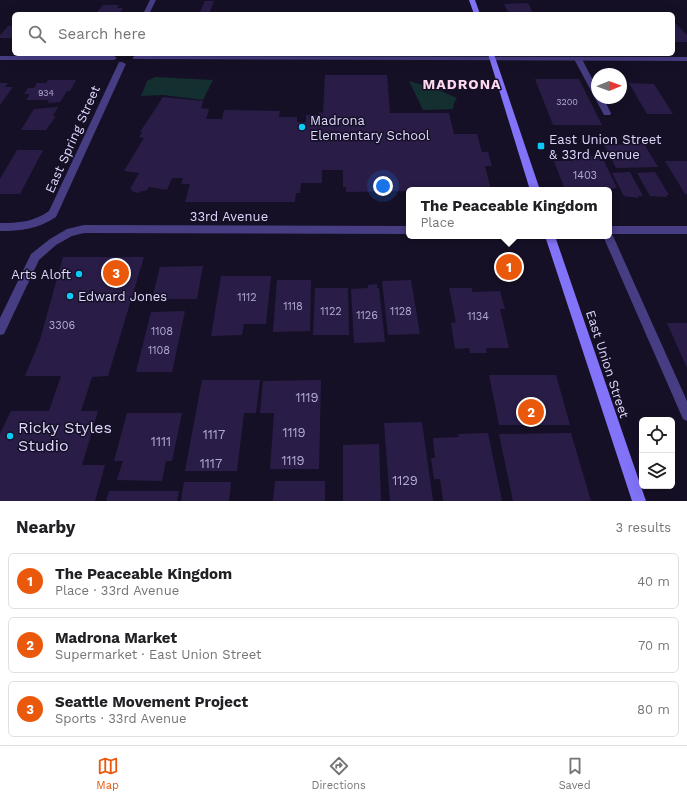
<!DOCTYPE html>
<html lang="en">
<head>
<meta charset="utf-8">
<style>
	body { margin:0; font-family:"Work Sans",sans-serif; background:#f6f6f6; color:#202124 }
	.controls { position:absolute; right:12px; bottom:12px; display:grid; overflow:hidden; border-radius:6px; box-shadow:0 4px 16px #0002 }
	.controls button { width:36px; height:36px; display:grid; place-items:center; padding:0; border:0; border-bottom:1px solid #e0e0e0; background:#fff; color:#202124; font:20px sans-serif }
	.compass { position:absolute; left:591px; top:68px; width:36px; height:36px; border-radius:50%; background:#fff; box-shadow:0 4px 16px #0002; rotate:89deg }
	.you { position:absolute; left:383px; top:186px; width:14px; height:14px; margin:-10px; border:3px solid #fff; border-radius:50%; background:#1a73e8; box-shadow:0 0 0 6px #1a73e833 }
	.badge { display:grid; place-items:center; width:26px; height:26px; border-radius:50%; background:#ea580c; color:#fff; font-size:13px; font-weight:700 }
	.pin { position:absolute; translate:-50% -50%; border:2px solid #fff; box-shadow:0 1px 4px #0006 }
	.popup { position:absolute; left:406px; top:187px; width:206px; height:52px; box-sizing:border-box; display:grid; place-content:center; border-radius:6px; background:#fff; filter:drop-shadow(0 1px 3px #0005); font-size:13px; white-space:nowrap; color:#757577 }
	.popup b { font-size:15px; color:#202124 }
	.popup::after { content:''; position:absolute; left:50%; top:100%; margin-left:-8px; border:8px solid transparent; border-top-color:#fff }
	.list { margin:0; padding:0; list-style:none }
	h2 { display:flex; justify-content:space-between; align-items:center; height:52px; margin:0; padding:0 16px; font-size:17px }
	h2 small { font-size:13px; font-weight:400; color:#757577 }
	.list li { display:grid; grid-template-columns:26px 1fr auto; gap:12px; align-items:center; box-sizing:border-box; height:56px; margin:0 8px 8px; padding:0 8px; border:1px solid #e0e0e0; border-radius:6px }
	.list b { display:block; font-size:15px; white-space:nowrap }
	.list p { margin:0; font-size:13px; white-space:nowrap; color:#757577 }
	.list em { font-size:13px; font-style:normal; color:#757577 }
	.icon { flex:none; width:22px; height:22px; fill:none; stroke:currentColor; stroke-width:2; stroke-linecap:round; stroke-linejoin:round }
	.map { position:relative; flex:none; width:687px; height:501px; overflow:hidden }
	.search { position:absolute; background:#fff; box-shadow:0 4px 16px #0002; left:12px; right:12px; top:12px; height:44px; display:flex; align-items:center; gap:10px; box-sizing:border-box; padding:0 14px; border-radius:6px; color:#757577; font-size:15px }
	.sheet { height:244px; background:#fff }
	nav { display:flex; justify-content:space-around; align-items:center; box-sizing:border-box; height:56px; border-top:1px solid #e0e0e0; background:#fff; font-size:11px; color:#757577 }
	nav a { display:grid; justify-items:center; gap:2px }
	nav .on { color:#ea580c }
	.map>svg:first-child { display:block }
	.green { fill:#142f30 }
	.building { fill:#291d47 }
	.lines { fill:none; stroke-linecap:round; stroke-linejoin:round }
	.lane { fill:#463d83; fill-rule:evenodd }
	.street { fill:#463d83; fill-rule:evenodd }
	.secondary { fill:#8273f9; fill-rule:evenodd }
	.poi-dot { fill:#0cc9f5; stroke:#161026; stroke-width:1.5 }
	.labels { text-anchor:middle; stroke-width:3; stroke-linejoin:round; paint-order:stroke }
	.far-number-label { font-size:9px; fill:#b2a9d0 }
	.number-label { font-size:11px; fill:#b2a9d0 }
	.poi-label { font-size:13px; fill:#dfd8fd; stroke:#161026; text-anchor:start }
	.street-label { font-size:13px; fill:#dfd8fd; stroke:#161026 }
	.near-number-label { font-size:13px; fill:#b2a9d0 }
	.far-district-label { font-size:14px; font-weight:bold; letter-spacing:1px; fill:#fed9ed; stroke:#161026 }
	.near-poi-label { font-size:16px; fill:#dfd8fd; stroke:#161026; text-anchor:start }
</style>
</head>
<body>
<div class="map">
<svg width="687" height="501" viewBox="0 0 687 501">
	<rect width="100%" height="100%" fill="#161026"/>
	<g class="green">
		<path d="M155 77 213 80 203 100 163 95 141 96 147 81Z"/>
		<path d="M409 81 434 88 457 98 454 103 453 109 423 110Z"/>
	</g>
	<g class="building">
		<path d="M205 1H214L209 14H199Z"/>
		<path d="M528 3 533 14H509L504 4Z"/>
		<path d="M103 5H119L117 8H123L121 12H97Z"/>
		<path d="M398 12H420V14H399Z"/>
		<path d="M673 21 687 35V42H673Z"/>
		<path d="M8 26H14V38H0V35Z"/>
		<path d="M325 75H387L390 113H449L454 134H477L482 152H488L492 166H485L491 190 346 192V187H343V170H322V183H301L300 193H296L295 202H185L190 184H181L183 178H172L167 190 149 187 146 191H141L139 193 131 191 132 189H130L139 173 124 171 144 138 139 137 142 132H140L163 97 203 101 201 108 209 109 206 119H222L224 110 280 111 279 117H297V122H306V115H319V112L323 113Z"/>
		<path d="M535 79H579L602 125H553Z"/>
		<path d="M48 80H76L70 91H67L60 102 47 103 49 100H26L30 94H24L28 88H34L37 83H46Z"/>
		<path d="M0 83H8L5 87H13L0 105Z"/>
		<path d="M629 83 654 84 673 114H647Z"/>
		<path d="M58 107 53 116H56L46 130H21L34 109Z"/>
		<path d="M644 144 658 167 616 168 604 145Z"/>
		<path d="M17 150H43L20 194H0V179Z"/>
		<path d="M598 156 600 161H604L617 188 606 190 605 188H600L601 190H565L554 161H573L571 157Z"/>
		<path d="M665 161H687V194H685Z"/>
		<path d="M630 172 643 196H638L639 198 624 196 612 173Z"/>
		<path d="M655 172 669 195H666L667 197 650 196 637 173Z"/>
		<path d="M63 257H144L108 376 92 377 81 411H98L82 465H105L95 501H0V434L11 411H49L61 376H25L40 340Z"/>
		<path d="M203 266 197 299H152L160 267Z"/>
		<path d="M221 276H271L266 324H244L242 335 211 336Z"/>
		<path d="M277 280H311L310 331 273 332Z"/>
		<path d="M411 280 420 334 388 335 382 281Z"/>
		<path d="M377 284V288H379L385 342 354 343 351 289 368 288V285Z"/>
		<path d="M315 288H348L349 335H313Z"/>
		<path d="M449 288H472V292L500 291 505 309H500L509 348H486L487 353H470L469 348 455 349 451 323 456 322Z"/>
		<path d="M185 311 172 372H136L151 312Z"/>
		<path d="M667 323H687V368Z"/>
		<path d="M489 375H556L570 425H499Z"/>
		<path d="M202 380H260L256 413H244L237 471H185Z"/>
		<path d="M321 380 319 469H270L274 413H260L263 381Z"/>
		<path d="M127 413H182L172 461H166L162 481 117 480 123 461H114Z"/>
		<path d="M422 422 433 501H390L384 423Z"/>
		<path d="M488 433 502 501H443L440 479H434L431 458H435L433 438 459 437 458 434Z"/>
		<path d="M571 433 591 501H513L499 434Z"/>
		<path d="M379 444 381 501H343V445Z"/>
		<path d="M275 481H325V501H273Z"/>
		<path d="M184 482H231L229 501H181Z"/>
		<path d="M109 491H179L177 501H106Z"/>
	</g>
	<g class="lines">
		<g class="lane">
			<path d="M578 57 582 59 597 88V98H603L611 113 610 115H604L603 113 574 59Z"/>
			<path d="M609 232 613 236 687 401V421L683 419 603 236H609Z"/>
		</g>
		<g class="street">
			<path d="M150 0H156L149 14H143Z"/>
			<path d="M0 56H114L117 58 114 60H0Z"/>
			<path d="M135 56 687 57V61L133 59V57Z"/>
			<path d="M119 62H122L126 64 56 217C38 229 21 231 0 231V223C19 223 33 222 49 211Z"/>
			<path d="M84 225 409 226V234L84 233 72 236 56 245 39 260 4 334 0 335V318L31 254 50 239 67 229Z"/>
			<rect x="609" y="226" width="78" height="8"/>
		</g>
		<g class="secondary">
			<path d="M469 0H475L480 14H474Z"/>
			<path d="M488 54H494L540 190H530Z"/>
			<path d="M545 236H555L646 501H632Z"/>
		</g>
	</g>
	<g class="poi-dot">
		<circle cx="302" cy="127" r="4"/>
		<rect x="537" y="142" width="8" height="8" rx="2"/>
		<circle cx="79" cy="274" r="4"/>
		<circle cx="70" cy="296" r="4"/>
		<circle cx="10" cy="436" r="4"/>
	</g>
	<g class="labels">
		<g class="far-number-label">
			<text x="46" y="96">934</text>
			<text x="567" y="105">3200</text>
		</g>
		<g class="number-label">
			<text x="585" y="179">1403</text>
			<text x="247" y="301">1112</text>
			<text x="293" y="310">1118</text>
			<text x="331" y="315">1122</text>
			<text x="401" y="315">1128</text>
			<text x="367" y="319">1126</text>
			<text x="478" y="320">1134</text>
			<text x="62" y="329">3306</text>
			<text x="162" y="335">1108</text>
			<text x="159" y="354">1108</text>
		</g>
		<g class="poi-label">
			<text x="310" y="125">Madrona<tspan x="310" dy="15">Elementary School</tspan></text>
			<text x="549" y="144">East Union Street<tspan x="549" dy="15">&amp; 33rd Avenue</tspan></text>
			<text x="71" y="279" text-anchor="end">Arts Aloft</text>
			<text x="78" y="301">Edward Jones</text>
		</g>
		<g class="street-label">
			<text transform="translate(72 139) rotate(-66)" y="5">East Spring Street</text>
			<text x="229" y="221">33rd Avenue</text>
			<text transform="translate(608 364) rotate(72)" y="5">East Union Street</text>
		</g>
		<g class="near-number-label">
			<text x="307" y="402">1119</text>
			<text x="294" y="437">1119</text>
			<text x="214" y="439">1117</text>
			<text x="161" y="446">1111</text>
			<text x="293" y="465">1119</text>
			<text x="211" y="468">1117</text>
			<text x="405" y="485">1129</text>
		</g>
		<g class="far-district-label">
			<text x="462" y="89">MADRONA</text>
		</g>
		<g class="near-poi-label">
			<text x="18" y="433">Ricky Styles<tspan x="18" dy="18">Studio</tspan></text>
		</g>
	</g>
</svg>
<div class="controls">
<button><svg class="icon" aria-label="locate" viewBox="0 0 24 24"><circle cx="12" cy="12" r="6"/><path d="M12 2v4M12 18v4M2 12h4M18 12h4"/></svg></button>
<button><svg class="icon" aria-label="layers" viewBox="0 0 24 24"><path d="M12 4l9 5-9 5-9-5zM3 14l9 5 9-5"/></svg></button>
</div>
<svg class="compass" viewBox="-18 -18 36 36"><path d="M0-13l5 13h-10z" fill="#e53935"/><path d="M0 13l5-13h-10z" fill="#757577"/></svg>
<div class="you"></div>
<div class="pin badge" style="left:509px;top:267px">1</div>
<div class="popup"><b>The Peaceable Kingdom</b>Place</div>
<div class="pin badge" style="left:531px;top:412px">2</div>
<div class="pin badge" style="left:116px;top:273px">3</div>
<div class="search"><svg class="icon" aria-label="search" viewBox="0 0 24 24"><circle cx="10" cy="10" r="6"/><path d="M15 15l6 6"/></svg>Search here</div>
</div>
<section class="sheet">
<h2>Nearby<small>3 results</small></h2>
<ul class="list">
<li><span class="badge">1</span><div><b>The Peaceable Kingdom</b><p>Place · 33rd Avenue</p></div><em>40 m</em></li>
<li><span class="badge">2</span><div><b>Madrona Market</b><p>Supermarket · East Union Street</p></div><em>70 m</em></li>
<li><span class="badge">3</span><div><b>Seattle Movement Project</b><p>Sports · 33rd Avenue</p></div><em>80 m</em></li>
</ul>
</section>
<nav>
<a class="on"><svg class="icon" aria-label="map" viewBox="0 0 24 24"><path d="M3 6l6-2 6 2 6-2v14l-6 2-6-2-6 2zM9 4v14M15 6v14"/></svg>Map</a>
<a><svg class="icon" aria-label="directions" viewBox="0 0 24 24"><path d="M12 3l9 9-9 9-9-9zM9 14v-3h6M13 9l2 2-2 2"/></svg>Directions</a>
<a><svg class="icon" aria-label="saved" viewBox="0 0 24 24"><path d="M7 4h10v16l-5-4-5 4z"/></svg>Saved</a>
</nav>
</body>
</html>
